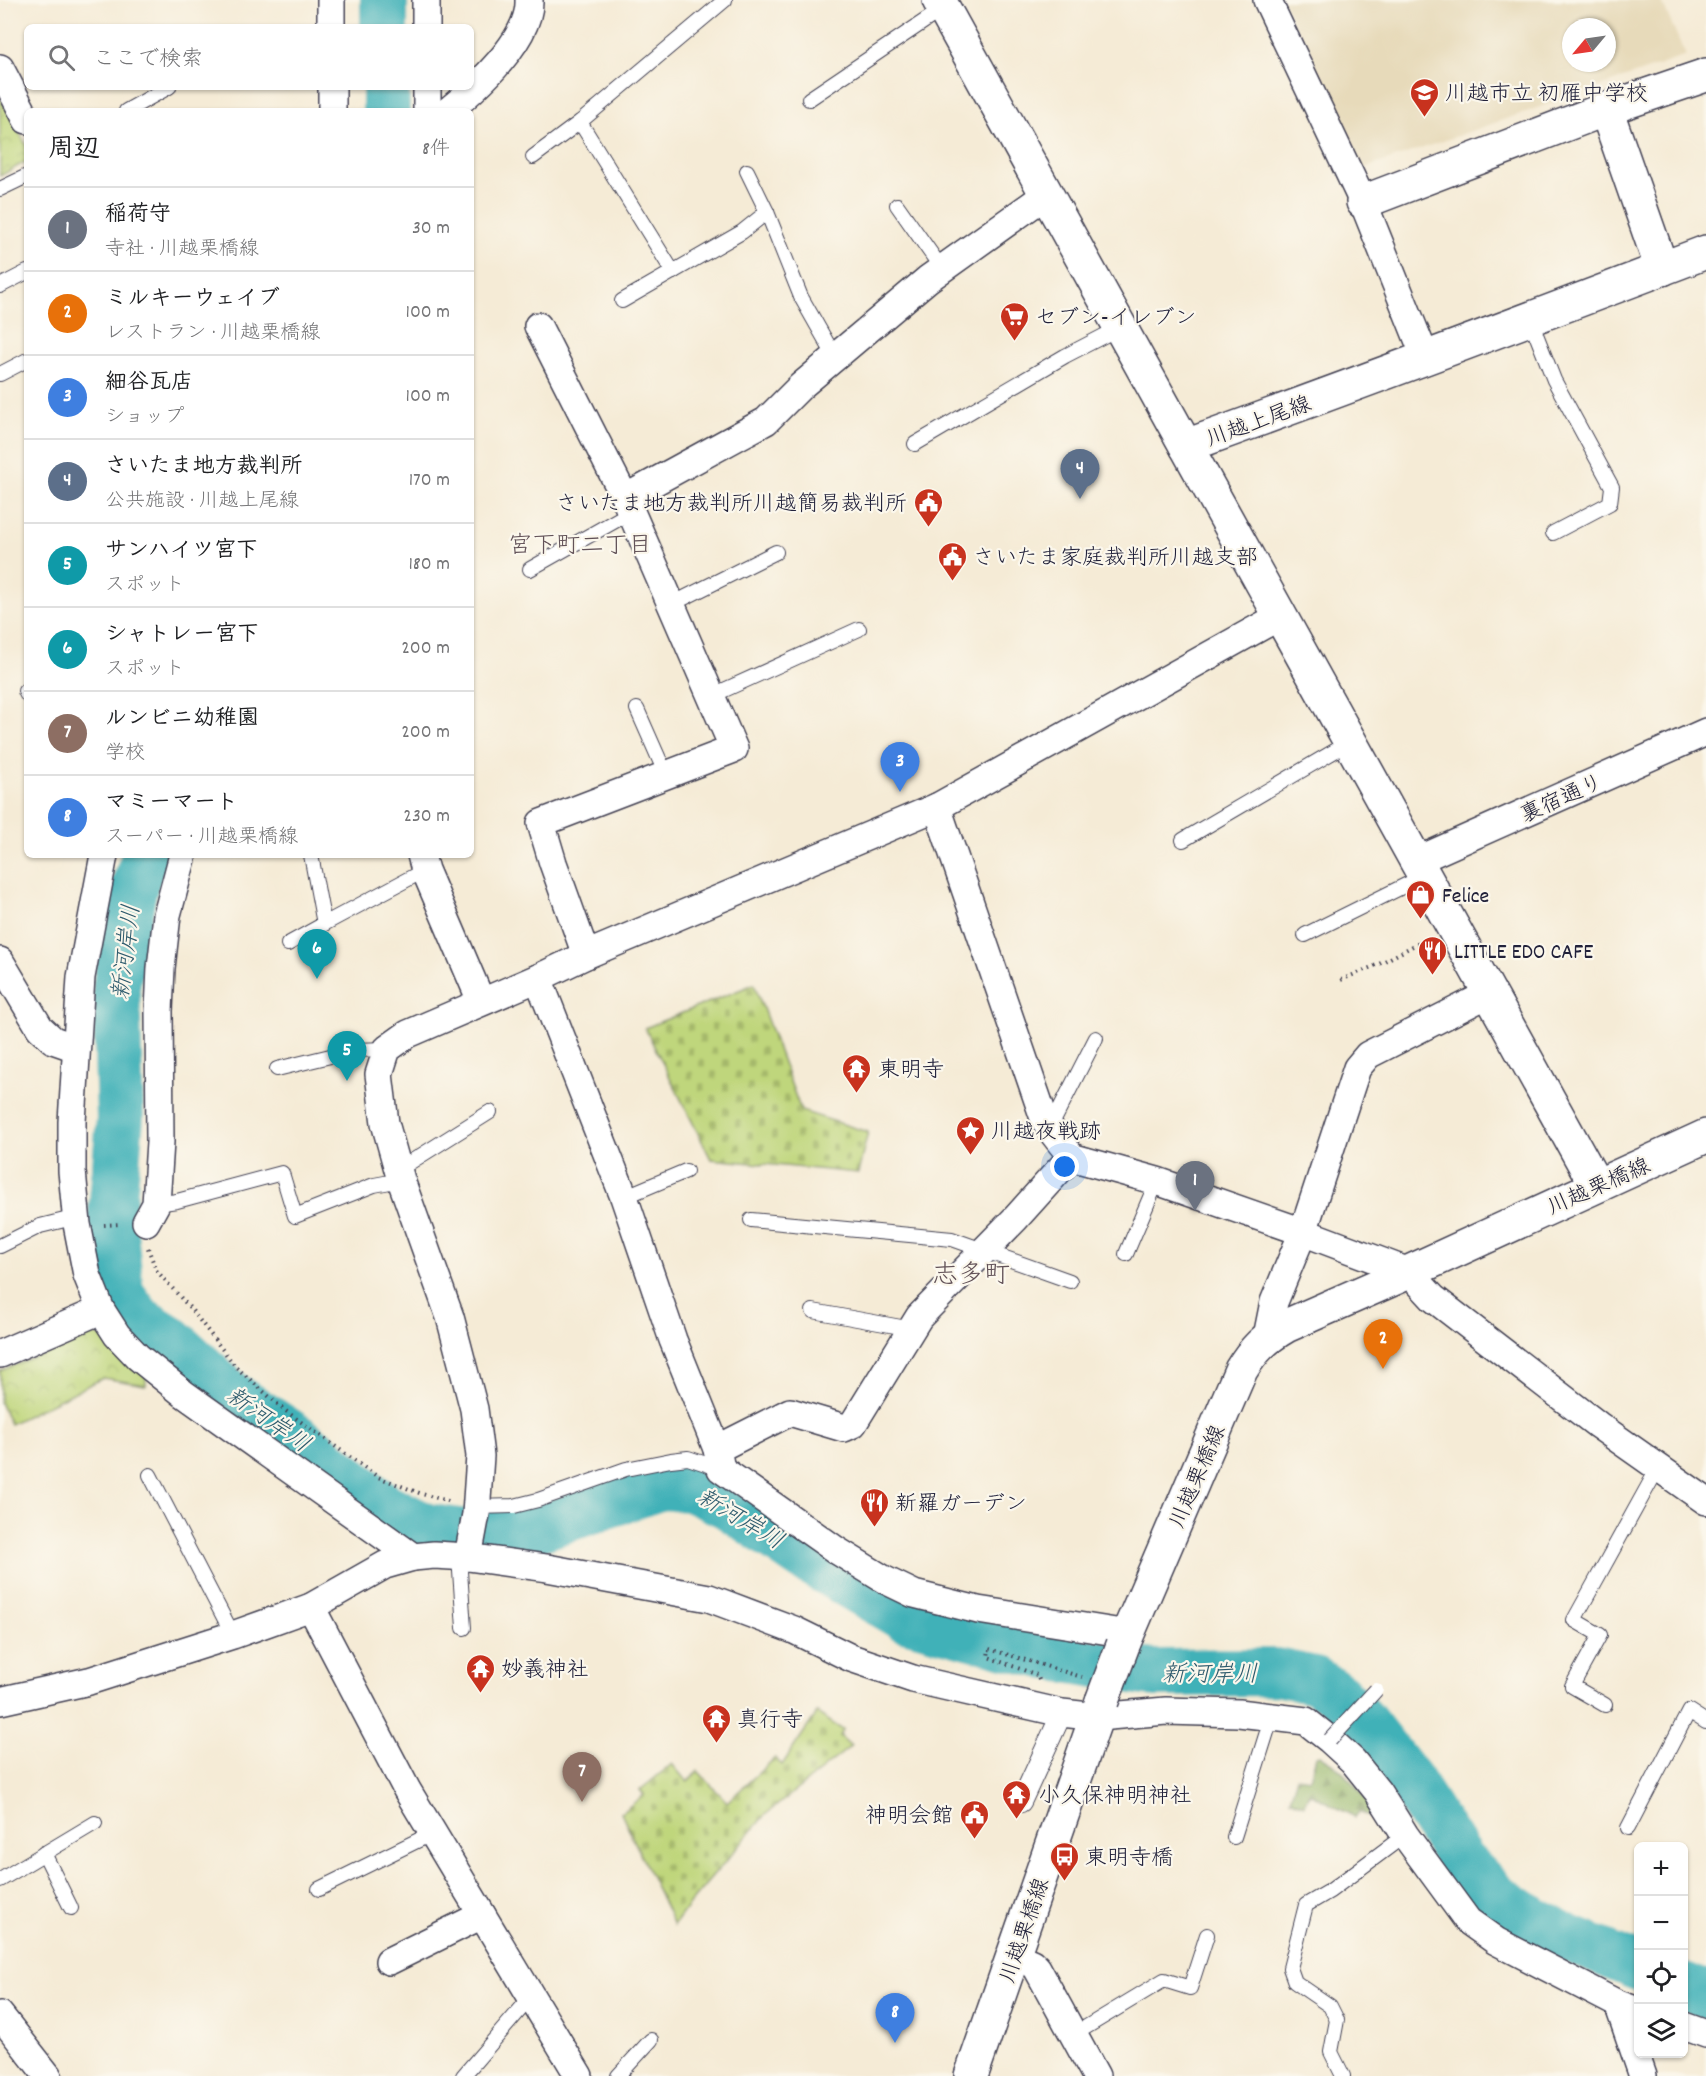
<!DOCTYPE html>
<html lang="ja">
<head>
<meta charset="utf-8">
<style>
	body { margin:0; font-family:Dekko,"Klee One",sans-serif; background:#f2f2f2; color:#202124 }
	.controls { position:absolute; right:18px; bottom:18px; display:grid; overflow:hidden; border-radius:9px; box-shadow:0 2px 4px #0004 }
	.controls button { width:54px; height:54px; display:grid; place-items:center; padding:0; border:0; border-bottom:2px solid #e0e0e0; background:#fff; color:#202124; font:30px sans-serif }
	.compass { position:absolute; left:1562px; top:18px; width:54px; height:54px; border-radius:50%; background:#fff; box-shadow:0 2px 4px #0004; rotate:241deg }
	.you { position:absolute; left:1065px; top:1167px; width:21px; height:21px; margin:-15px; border:4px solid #fff; border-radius:50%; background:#1a73e8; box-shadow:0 0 0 9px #1a73e833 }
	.badge { display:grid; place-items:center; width:39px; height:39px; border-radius:50%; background:#0f766e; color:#fff; font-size:20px; font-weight:700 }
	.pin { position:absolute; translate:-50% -50px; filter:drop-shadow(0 2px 3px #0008) }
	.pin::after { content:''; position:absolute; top:32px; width:21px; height:18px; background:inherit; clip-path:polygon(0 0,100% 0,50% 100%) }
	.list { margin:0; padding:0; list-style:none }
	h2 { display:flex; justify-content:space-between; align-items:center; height:78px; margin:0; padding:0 24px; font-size:26px }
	h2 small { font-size:20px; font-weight:400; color:#757577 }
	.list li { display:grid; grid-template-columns:39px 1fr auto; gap:18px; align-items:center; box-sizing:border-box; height:84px; padding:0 24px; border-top:2px solid #e0e0e0 }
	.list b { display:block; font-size:22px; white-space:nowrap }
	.list p { margin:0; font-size:20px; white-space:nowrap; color:#757577 }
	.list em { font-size:20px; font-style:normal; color:#757577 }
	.icon { flex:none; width:33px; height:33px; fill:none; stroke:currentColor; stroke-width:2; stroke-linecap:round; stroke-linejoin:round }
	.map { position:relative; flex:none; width:1706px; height:2076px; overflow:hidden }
	.search { position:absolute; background:#fff; box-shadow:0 2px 4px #0004; left:24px; top:24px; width:450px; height:66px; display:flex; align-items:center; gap:15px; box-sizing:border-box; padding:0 21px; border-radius:9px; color:#757577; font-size:22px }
	.panel { position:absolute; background:#fff; box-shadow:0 2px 4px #0004; left:24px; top:108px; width:450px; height:750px; border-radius:9px }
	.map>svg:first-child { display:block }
	.built { fill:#e7daba; fill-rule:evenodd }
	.forest { fill:url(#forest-firs); stroke:#5c6c53; stroke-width:1.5 }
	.cemetery { fill:url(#cemetery-stones); stroke:#707c5b; stroke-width:1.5 }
	.park { fill:url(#park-crowns); stroke:#707c5b; stroke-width:1.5 }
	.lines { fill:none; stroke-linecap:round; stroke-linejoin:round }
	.river { stroke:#40b1b8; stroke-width:48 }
	.service-casing { stroke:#424052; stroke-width:16 }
	.pedestrian-casing { stroke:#424052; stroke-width:22 }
	.minor-casing { stroke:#424052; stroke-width:30 }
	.tertiary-casing { stroke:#424052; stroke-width:36 }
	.primary-casing { stroke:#424052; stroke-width:36 }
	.path { stroke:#424052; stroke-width:4; stroke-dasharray:1.5 4.5; stroke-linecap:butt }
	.service { stroke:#fff; stroke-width:14 }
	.pedestrian { stroke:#fff; stroke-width:20 }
	.minor { stroke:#fff; stroke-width:27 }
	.tertiary { stroke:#fff; stroke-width:33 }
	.primary { stroke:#fff; stroke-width:33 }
	.service-bridge-casing { stroke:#424052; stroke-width:16; stroke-linecap:butt }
	.primary-bridge-casing { stroke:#424052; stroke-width:36; stroke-linecap:butt }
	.service-bridge { stroke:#fff; stroke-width:14 }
	.primary-bridge { stroke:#fff; stroke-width:33 }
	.labels { text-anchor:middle; stroke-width:4.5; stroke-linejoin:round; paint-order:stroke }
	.poi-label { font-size:22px; fill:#22223b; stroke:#fbf7ec; text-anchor:start }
	.street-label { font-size:22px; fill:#22223b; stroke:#fbf7ec }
	.neighbourhood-label { font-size:24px; fill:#635359; stroke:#fbf7ec }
	.water-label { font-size:24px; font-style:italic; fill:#2e5b6d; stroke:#fbf7ec }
	.quarter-label { font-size:26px; fill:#635359; stroke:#fbf7ec }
</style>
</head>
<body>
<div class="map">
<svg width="1706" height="2076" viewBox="0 0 1706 2076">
	<defs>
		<pattern id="forest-firs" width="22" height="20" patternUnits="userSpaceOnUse" patternTransform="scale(1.5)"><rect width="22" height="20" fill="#97b76b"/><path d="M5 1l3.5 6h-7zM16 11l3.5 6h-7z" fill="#7b9459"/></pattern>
		<pattern id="cemetery-stones" width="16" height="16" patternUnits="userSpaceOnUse" patternTransform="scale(1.5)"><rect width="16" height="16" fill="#bfd67b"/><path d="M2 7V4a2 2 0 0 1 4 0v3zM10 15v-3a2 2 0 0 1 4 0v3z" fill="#a4b76b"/></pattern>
		<pattern id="park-crowns" width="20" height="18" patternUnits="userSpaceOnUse" patternTransform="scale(1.5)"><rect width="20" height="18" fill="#bfd67b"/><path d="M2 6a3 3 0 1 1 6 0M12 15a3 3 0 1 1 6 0" fill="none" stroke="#a4b76b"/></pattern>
	</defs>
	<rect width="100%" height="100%" fill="#fbf7ec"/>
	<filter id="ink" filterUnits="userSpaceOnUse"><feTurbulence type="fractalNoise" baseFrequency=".0167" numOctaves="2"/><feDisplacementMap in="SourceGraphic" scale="12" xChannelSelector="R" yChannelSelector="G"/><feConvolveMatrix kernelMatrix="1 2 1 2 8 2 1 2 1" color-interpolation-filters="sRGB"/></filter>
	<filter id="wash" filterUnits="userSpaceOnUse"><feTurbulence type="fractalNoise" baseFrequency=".008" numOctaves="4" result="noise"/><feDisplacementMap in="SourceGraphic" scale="24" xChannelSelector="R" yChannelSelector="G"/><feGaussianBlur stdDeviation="1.35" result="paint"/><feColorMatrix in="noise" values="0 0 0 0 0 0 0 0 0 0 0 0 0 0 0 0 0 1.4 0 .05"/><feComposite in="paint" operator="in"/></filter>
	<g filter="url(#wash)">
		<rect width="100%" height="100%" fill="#f5ebd6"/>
		<path class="built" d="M1283 0H1661L1686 56 1360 170ZM1571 27H1607V63H1571Z"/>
		<path class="forest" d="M1320 1755C1344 1770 1360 1790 1376 1812V1816L1372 1818 1360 1811 1355 1817 1309 1793 1304 1805 1290 1799 1297 1777 1310 1779 1316 1756Z"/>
		<g class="cemetery">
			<path d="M754 984 801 1111 868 1132 858 1173 711 1159 645 1028Z"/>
			<path d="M817 1713 843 1730 840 1736 851 1746 765 1815 690 1903 674 1925 621 1813 644 1795 640 1790 672 1764 687 1782 698 1771 727 1802 775 1758 782 1765Z"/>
		</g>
		<g class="park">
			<path d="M0 96 27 147V161L0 176Z"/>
			<path d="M89 1334 104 1336 146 1372V1385L103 1378 10 1424 0 1402V1371Z"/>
		</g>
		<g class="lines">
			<g class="river">
				<path d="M384 0V27"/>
				<path d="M386 87V111"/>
				<path d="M146 855 133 890 116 987 120 1118 112 1212 120 1293 139 1319 171 1339 232 1395 296 1437 384 1506 426 1527 466 1533 501 1535 539 1528 662 1486 690 1488 727 1505 804 1558 905 1618 1047 1656 1152 1673 1276 1672 1315 1680 1338 1695 1363 1721 1409 1780 1461 1861 1496 1896 1524 1915 1567 1938 1638 1967"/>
				<path d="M1684 1986 1706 1995"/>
			</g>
		</g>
	</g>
	<g filter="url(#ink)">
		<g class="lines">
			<defs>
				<g id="service">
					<path d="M809 99 944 8"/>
					<path d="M126 111 169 87"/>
					<path d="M533 157 580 122"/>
					<path d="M747 171 767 212"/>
					<path d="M0 189 27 176"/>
					<path d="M897 205 942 269"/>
					<path d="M673 272 580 122 725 0"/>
					<path d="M0 286 27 272"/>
					<path d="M622 301 742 232 767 212 801 297 835 357"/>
					<path d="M1530 319 1554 380 1612 487 1610 503 1553 533"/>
					<path d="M0 374 27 360"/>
					<path d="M915 444 1065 356 1121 327"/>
					<path d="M530 569 631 512"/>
					<path d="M672 604 776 552"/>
					<path d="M25 691 27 695"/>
					<path d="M711 696 859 629"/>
					<path d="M637 709 667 777"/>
					<path d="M1183 840 1350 742"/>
					<path d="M311 855 324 924 425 870"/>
					<path d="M1305 935 1424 876"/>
					<path d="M288 944 324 924"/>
					<path d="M277 1069 355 1050 387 1049"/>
					<path d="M1049 1130 1096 1038"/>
					<path d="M398 1170 490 1112"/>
					<path d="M624 1197 686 1171"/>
					<path d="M156 1204 177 1201 282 1173 295 1216 374 1185 401 1180"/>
					<path d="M751 1220 952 1239 1070 1281"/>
					<path d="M0 1246 40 1226 77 1217"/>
					<path d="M1126 1254 1157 1181"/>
					<path d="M813 1311 912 1329"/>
					<path d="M150 1475 233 1635"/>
					<path d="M476 1507 514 1506 538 1500 626 1469 671 1460 688 1458 721 1469"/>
					<path d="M459 1557 464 1628"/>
					<path d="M1605 1705 1572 1686 1600 1635 1574 1620 1658 1468"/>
					<path d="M1628 1828 1689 1711 1706 1722"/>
					<path d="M1234 1837 1272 1716"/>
					<path d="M44 1853 71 1908"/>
					<path d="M0 1880 95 1823"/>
					<path d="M319 1889 433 1833"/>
					<path d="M1073 2035 1164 1980 1190 1988 1207 1935"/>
					<path d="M463 2076 531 1997"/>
					<path d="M618 2076 651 2040"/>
					<path d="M1343 2076 1331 2052 1337 2020 1330 2006 1295 1982 1290 1968 1306 1905 1330 1891 1405 1835"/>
				</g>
				<path id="pedestrian" d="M1021 1802 1062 1713"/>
				<g id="minor">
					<path d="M331 0V27"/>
					<path d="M426 0V27"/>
					<path d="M1267 0 1363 202 1426 359"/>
					<path d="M0 68 27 120"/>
					<path d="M332 87V111"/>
					<path d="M427 87V111"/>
					<path d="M448 111C476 88 531 39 529 0"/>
					<path d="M538 326 625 498"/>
					<path d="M937 807 1044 1118C1050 1133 1063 1143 1071 1157"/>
					<path d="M104 855 81 977 72 1122V1171L77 1224 87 1275 101 1310 117 1335 138 1357 184 1394 413 1557 434 1555 468 1557 547 1568 709 1598 794 1630 851 1658 913 1679 1062 1713 1098 1717 1166 1711 1239 1713 1306 1721 1330 1740 1353 1761 1378 1792 1405 1835 1468 1921 1496 1941 1618 2004 1638 2011"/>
					<path d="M421 855 425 870 481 1001"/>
					<path d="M1416 861 1706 732"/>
					<path d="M586 955 553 863 541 823 734 749 625 498 766 421 801 386 928 279 1047 194"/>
					<path d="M0 961 40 1028 53 1040 76 1048"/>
					<path d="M538 978 624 1197 673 1340 717 1449"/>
					<path d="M146 1222 156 1204 160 1142 159 1011 161 968 167 915 183 855"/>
					<path d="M1267 1337 1274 1302 1303 1232 1409 1272 1433 1298 1598 1425 1706 1501"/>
					<path d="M0 1354 101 1310"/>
					<path d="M468 1557 476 1514 480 1456 474 1409 450 1317 401 1180 385 1123 379 1074 387 1049 408 1034 538 978 586 955 937 807 1280 616"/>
					<path d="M311 1607 407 1790 579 2076"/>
					<path d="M1128 1634 978 1610 914 1594 885 1580 836 1550 721 1469 717 1449 790 1412 844 1428 853 1424 919 1317 1016 1218 1071 1157 1157 1181 1303 1232 1357 1068 1368 1055 1490 993"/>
					<path d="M0 1701 89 1681 233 1635 311 1607 385 1565 413 1557"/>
					<path d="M1014 1955 1032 1963 1037 1968 1096 2076"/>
					<path d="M389 1961 482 1915"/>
					<path d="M1618 2004 1643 2076"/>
					<path d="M0 2015 48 2076"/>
					<path d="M1684 2026 1706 2034"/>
				</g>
				<g id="tertiary">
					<path d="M1606 109 1662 269"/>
					<path d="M1363 202 1606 109 1706 75"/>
					<path d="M1186 446 1596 1185"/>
				</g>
				<g id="primary">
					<path d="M939 0 1186 446C1360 383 1533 318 1706 252"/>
					<path d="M1123 1645 1241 1370C1253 1350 1265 1338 1286 1326L1409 1272 1706 1136"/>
					<path d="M971 2076 1102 1701"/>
				</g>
			</defs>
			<use href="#service" class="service-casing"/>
			<use href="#pedestrian" class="pedestrian-casing"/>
			<use href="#minor" class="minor-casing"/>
			<use href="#tertiary" class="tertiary-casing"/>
			<use href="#primary" class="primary-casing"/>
			<g class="path">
				<path d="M1341 980 1379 964 1426 939"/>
				<path d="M104 1225 121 1224"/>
				<path d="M148 1248 156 1270 190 1308 236 1367 283 1409 378 1477 422 1494 452 1502"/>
				<path d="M1039 1680 1037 1675 988 1657 989 1649 1082 1677"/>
			</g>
			<use href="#service" class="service"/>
			<use href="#pedestrian" class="pedestrian"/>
			<use href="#minor" class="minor"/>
			<use href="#tertiary" class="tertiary"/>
			<use href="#primary" class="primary"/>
			<defs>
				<path id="service-bridge" d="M1330 1740 1376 1690"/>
				<path id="primary-bridge" d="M1102 1701 1123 1645"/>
			</defs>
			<use href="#service-bridge" class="service-bridge-casing"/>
			<use href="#primary-bridge" class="primary-bridge-casing"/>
			<use href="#service-bridge" class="service-bridge"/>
			<use href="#primary-bridge" class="primary-bridge"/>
		</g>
	</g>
	<defs>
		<symbol id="school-pin" viewBox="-11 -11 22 30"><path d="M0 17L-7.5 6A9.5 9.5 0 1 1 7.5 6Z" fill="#c8321e" stroke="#fbf7ec"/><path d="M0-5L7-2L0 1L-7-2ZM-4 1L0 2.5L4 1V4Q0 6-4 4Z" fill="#fff"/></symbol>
		<symbol id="supermarket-pin" viewBox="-11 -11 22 30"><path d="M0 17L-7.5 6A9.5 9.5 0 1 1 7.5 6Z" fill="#c8321e" stroke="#fbf7ec"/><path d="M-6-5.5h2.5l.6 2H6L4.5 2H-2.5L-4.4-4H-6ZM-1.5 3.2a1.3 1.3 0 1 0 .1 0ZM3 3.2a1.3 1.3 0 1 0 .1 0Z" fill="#fff"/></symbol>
		<symbol id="civic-pin" viewBox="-11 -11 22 30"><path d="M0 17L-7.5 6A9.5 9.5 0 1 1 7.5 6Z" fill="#c8321e" stroke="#fbf7ec"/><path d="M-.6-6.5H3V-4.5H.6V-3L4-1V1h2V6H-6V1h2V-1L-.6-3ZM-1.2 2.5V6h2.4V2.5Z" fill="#fff"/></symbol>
		<symbol id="shop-pin" viewBox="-11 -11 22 30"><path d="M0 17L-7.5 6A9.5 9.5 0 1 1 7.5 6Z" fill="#c8321e" stroke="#fbf7ec"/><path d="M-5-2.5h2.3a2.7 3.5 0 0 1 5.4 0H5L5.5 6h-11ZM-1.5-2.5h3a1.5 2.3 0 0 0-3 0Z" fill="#fff"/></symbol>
		<symbol id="restaurant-pin" viewBox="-11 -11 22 30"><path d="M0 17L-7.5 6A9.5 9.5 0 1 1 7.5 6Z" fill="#c8321e" stroke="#fbf7ec"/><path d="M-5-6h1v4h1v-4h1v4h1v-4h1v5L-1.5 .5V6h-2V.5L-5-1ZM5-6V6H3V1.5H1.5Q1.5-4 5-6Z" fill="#fff"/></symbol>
		<symbol id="temple-pin" viewBox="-11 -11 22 30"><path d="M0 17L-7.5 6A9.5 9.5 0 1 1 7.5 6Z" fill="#c8321e" stroke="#fbf7ec"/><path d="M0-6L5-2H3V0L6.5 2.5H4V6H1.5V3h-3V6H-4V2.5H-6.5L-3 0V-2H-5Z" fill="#fff"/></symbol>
		<symbol id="sight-pin" viewBox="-11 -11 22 30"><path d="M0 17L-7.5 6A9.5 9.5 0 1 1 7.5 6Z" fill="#c8321e" stroke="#fbf7ec"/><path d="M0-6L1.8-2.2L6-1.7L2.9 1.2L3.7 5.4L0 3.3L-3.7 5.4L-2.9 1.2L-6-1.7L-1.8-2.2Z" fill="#fff"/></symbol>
		<symbol id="bus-pin" viewBox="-11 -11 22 30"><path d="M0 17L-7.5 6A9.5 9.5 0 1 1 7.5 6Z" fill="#c8321e" stroke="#fbf7ec"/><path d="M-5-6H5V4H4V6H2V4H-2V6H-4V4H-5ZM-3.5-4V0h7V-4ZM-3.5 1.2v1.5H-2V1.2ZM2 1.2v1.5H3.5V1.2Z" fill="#fff"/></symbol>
	</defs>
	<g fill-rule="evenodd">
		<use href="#school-pin" x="1408" y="76" width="33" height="45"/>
		<use href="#supermarket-pin" x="998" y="300" width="33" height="45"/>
		<use href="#civic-pin" x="912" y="486" width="33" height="45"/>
		<use href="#civic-pin" x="936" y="540" width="33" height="45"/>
		<use href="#shop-pin" x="1404" y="878" width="33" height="45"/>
		<use href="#restaurant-pin" x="1416" y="934" width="33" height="45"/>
		<use href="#temple-pin" x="840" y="1052" width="33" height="45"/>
		<use href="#sight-pin" x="954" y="1114" width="33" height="45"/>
		<use href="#restaurant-pin" x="858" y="1486" width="33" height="45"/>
		<use href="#temple-pin" x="464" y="1652" width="33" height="45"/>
		<use href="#temple-pin" x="700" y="1702" width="33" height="45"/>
		<use href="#temple-pin" x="1000" y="1778" width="33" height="45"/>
		<use href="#civic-pin" x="958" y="1798" width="33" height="45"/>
		<use href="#bus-pin" x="1048" y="1840" width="33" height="45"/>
	</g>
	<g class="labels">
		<g class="poi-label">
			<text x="1445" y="100">川越市立 初雁中学校</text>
			<text x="1035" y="324">セブン-イレブン</text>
			<text x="907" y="510" text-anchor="end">さいたま地方裁判所川越簡易裁判所</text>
			<text x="973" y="564">さいたま家庭裁判所川越支部</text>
			<text x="1442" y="902">Felice</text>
			<text x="1454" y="958">LITTLE EDO CAFE</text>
			<text x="878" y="1076">東明寺</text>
			<text x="991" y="1138">川越夜戦跡</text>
			<text x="895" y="1510">新羅ガーデン</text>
			<text x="501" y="1676">妙義神社</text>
			<text x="737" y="1726">真行寺</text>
			<text x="1038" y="1802">小久保神明神社</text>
			<text x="953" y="1822" text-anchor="end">神明会館</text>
			<text x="1085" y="1864">東明寺橋</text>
		</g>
		<g class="street-label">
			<text transform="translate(1258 420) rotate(-20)" y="8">川越上尾線</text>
			<text transform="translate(1561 797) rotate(-24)" y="8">裏宿通り</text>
			<text transform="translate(1598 1185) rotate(-24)" y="8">川越栗橋線</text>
			<text transform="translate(1196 1476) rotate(-67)" y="8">川越栗橋線</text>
			<text transform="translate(1023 1930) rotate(-71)" y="8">川越栗橋線</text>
		</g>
		<g class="neighbourhood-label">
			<text x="580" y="552">宮下町二丁目</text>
		</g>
		<g class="water-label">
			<text transform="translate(125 952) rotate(-83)" y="8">新河岸川</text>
			<text transform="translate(269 1419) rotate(35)" y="8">新河岸川</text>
			<text transform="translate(741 1518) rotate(31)" y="8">新河岸川</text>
			<text x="1210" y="1681">新河岸川</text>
		</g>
		<g class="quarter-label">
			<text x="971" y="1282">志多町</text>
		</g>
	</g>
</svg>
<div class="controls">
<button>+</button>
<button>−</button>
<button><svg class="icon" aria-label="locate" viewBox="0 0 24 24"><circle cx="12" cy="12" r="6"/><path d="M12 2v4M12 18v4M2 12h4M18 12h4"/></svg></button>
<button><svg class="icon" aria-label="layers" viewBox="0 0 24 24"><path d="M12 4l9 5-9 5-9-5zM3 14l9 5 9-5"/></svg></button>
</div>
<svg class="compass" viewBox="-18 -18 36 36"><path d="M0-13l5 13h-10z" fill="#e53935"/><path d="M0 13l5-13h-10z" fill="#757577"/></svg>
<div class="you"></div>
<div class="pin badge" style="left:1195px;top:1211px;background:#6b7280">1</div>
<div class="pin badge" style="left:1383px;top:1369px;background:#e8710a">2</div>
<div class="pin badge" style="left:900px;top:792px;background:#3f7fe0">3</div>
<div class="pin badge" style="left:1080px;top:499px;background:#5c6f8a">4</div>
<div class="pin badge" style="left:347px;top:1081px;background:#0f9aa8">5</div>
<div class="pin badge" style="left:317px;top:979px;background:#0f9aa8">6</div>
<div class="pin badge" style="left:582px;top:1802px;background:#8d6e63">7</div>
<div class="pin badge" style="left:895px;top:2043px;background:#3f7fe0">8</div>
<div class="search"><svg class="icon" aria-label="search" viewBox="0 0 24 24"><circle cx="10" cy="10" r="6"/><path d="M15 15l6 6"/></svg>ここで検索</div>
<section class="panel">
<h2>周辺<small>8件</small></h2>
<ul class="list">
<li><span class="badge" style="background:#6b7280">1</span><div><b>稲荷守</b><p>寺社 · 川越栗橋線</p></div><em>30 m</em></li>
<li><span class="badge" style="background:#e8710a">2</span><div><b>ミルキーウェイブ</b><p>レストラン · 川越栗橋線</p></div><em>100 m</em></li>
<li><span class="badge" style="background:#3f7fe0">3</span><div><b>細谷瓦店</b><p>ショップ</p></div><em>100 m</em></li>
<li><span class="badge" style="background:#5c6f8a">4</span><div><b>さいたま地方裁判所</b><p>公共施設 · 川越上尾線</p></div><em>170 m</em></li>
<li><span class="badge" style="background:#0f9aa8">5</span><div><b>サンハイツ宮下</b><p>スポット</p></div><em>180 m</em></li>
<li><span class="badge" style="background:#0f9aa8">6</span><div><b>シャトレー宮下</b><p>スポット</p></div><em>200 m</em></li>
<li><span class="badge" style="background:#8d6e63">7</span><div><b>ルンビニ幼稚園</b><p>学校</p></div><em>200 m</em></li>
<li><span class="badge" style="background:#3f7fe0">8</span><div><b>マミーマート</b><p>スーパー · 川越栗橋線</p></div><em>230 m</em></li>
</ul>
</section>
</div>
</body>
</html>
